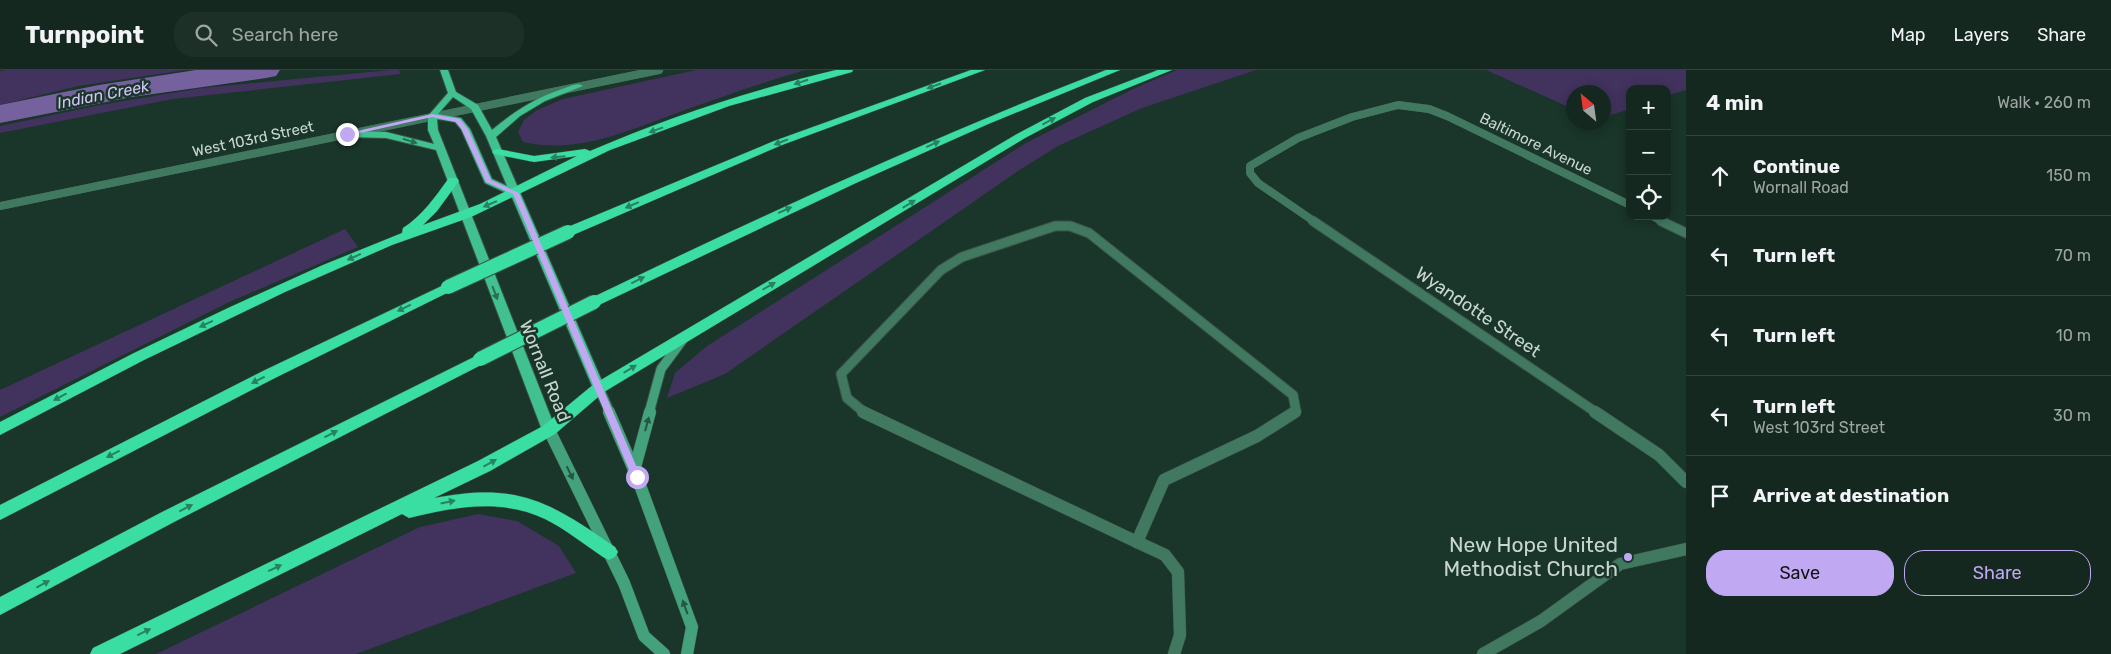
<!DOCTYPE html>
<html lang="en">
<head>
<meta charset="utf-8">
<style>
	body { margin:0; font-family:Rubik,sans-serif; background:#1d3028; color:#f1f3f6 }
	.controls { position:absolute; right:15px; top:15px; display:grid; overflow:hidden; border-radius:10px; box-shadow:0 2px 12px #0003 }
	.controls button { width:45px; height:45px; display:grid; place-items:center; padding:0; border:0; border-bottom:1px solid #33443d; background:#14281f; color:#f1f3f6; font:25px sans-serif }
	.compass { position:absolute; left:1566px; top:15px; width:45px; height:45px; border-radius:50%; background:#14281f; box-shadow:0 2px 12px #0003; rotate:331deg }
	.stop { position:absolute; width:15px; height:15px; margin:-11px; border:4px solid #c0a8f3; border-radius:50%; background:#fff }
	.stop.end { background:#c0a8f3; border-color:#fff; box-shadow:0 1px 5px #0008 }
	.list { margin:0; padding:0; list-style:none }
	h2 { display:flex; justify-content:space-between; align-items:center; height:65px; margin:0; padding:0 20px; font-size:21px }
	h2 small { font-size:16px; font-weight:400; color:#9da6a4 }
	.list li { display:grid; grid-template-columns:32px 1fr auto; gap:15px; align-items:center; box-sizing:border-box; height:80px; padding:0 20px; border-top:1px solid #33443d }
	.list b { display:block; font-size:19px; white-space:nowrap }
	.list p { margin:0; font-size:16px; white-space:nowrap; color:#9da6a4 }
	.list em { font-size:16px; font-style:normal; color:#9da6a4 }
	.actions { display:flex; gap:10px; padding:15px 20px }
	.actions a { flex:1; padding:11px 0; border:1px solid #c0a8f3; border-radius:20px; text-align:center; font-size:18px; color:#c0a8f3 }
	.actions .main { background:#c0a8f3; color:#111 }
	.icon { flex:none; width:28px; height:28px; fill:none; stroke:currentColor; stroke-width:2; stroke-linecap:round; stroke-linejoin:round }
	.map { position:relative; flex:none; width:1686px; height:584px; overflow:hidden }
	header { display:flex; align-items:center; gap:30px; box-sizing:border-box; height:70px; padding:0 25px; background:#14281f; border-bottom:1px solid #33443d }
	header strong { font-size:24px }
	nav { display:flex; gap:28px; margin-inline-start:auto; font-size:18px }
	.search { width:350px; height:45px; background:#1d3028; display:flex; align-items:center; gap:12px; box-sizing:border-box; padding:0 18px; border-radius:20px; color:#9da6a4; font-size:19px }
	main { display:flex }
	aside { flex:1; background:#14281f }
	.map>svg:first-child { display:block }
	.green { fill:#42325e }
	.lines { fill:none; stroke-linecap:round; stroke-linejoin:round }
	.river { fill:#76619f; fill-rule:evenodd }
	.minor-far2-casing { stroke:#395247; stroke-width:8 }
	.minor-far1-casing { stroke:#395247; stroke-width:11 }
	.minor-casing { stroke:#395247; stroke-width:13 }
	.tertiary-casing { stroke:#395247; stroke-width:8 }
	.secondary-far1-casing { stroke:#395247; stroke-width:11 }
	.secondary-casing { stroke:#395247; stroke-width:13 }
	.primary-casing { stroke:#395247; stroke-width:2 }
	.motorway-casing { stroke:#395247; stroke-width:1 }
	.minor-far2 { stroke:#417860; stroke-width:8 }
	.minor-far1 { stroke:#417860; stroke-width:9 }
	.minor { stroke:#417860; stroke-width:12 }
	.tertiary { stroke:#417860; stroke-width:8 }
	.secondary-far1 { stroke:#43a27b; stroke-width:9 }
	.secondary { stroke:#43a27b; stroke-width:12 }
	.primary { fill:#41c190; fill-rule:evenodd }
	.motorway { fill:#3adea3; fill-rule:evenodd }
	.motorway-bridge-casing { stroke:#395247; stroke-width:16; stroke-linecap:butt }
	.motorway-bridge { stroke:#3adea3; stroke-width:14 }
	.oneway { fill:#288160 }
	.oneway2 { fill:#2a6d52 }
	.oneway3 { fill:#265642 }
	.route { fill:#c0a8f3 }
	.poi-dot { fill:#c0a8f3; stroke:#1a3529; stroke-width:2 }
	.labels { text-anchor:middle; stroke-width:5; stroke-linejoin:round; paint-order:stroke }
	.far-street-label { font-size:15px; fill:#c7d7cf; stroke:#1a3529 }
	.far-water-label { font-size:16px; font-style:italic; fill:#d4c3f9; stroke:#1a3529 }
	.street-label { font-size:18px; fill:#c7d7cf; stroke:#1a3529 }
	.near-poi-label { font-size:21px; fill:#c7d7cf; stroke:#1a3529; text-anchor:end }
</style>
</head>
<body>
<header>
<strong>Turnpoint</strong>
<div class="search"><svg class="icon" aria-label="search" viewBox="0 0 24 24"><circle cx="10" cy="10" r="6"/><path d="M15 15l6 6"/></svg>Search here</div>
<nav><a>Map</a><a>Layers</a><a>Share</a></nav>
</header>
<main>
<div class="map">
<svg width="1686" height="584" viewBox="0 0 1686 584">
	<rect width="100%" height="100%" fill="#1a3529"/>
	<g class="green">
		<path d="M6 0H186L78 16 0 35V1Z"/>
		<path d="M390 0H399L401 4 173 29 0 63V56L100 35 202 18Z"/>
		<path d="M696 0H805C764 12 725 26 685 40 632 59 580 85 523 72L518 62 524 50 537 40 563 29Z"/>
		<path d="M1177 0H1256L1142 38 1058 76 1018 101 725 304 667 328 675 303 707 276 1026 73 1133 19Z"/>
		<path d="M1486 0H1686V20L1667 26V19H1630V39L1604 47V22H1574L1573 39Z"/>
		<path d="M345 159 358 177 227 233 0 347V320Z"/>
		<path d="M478 444 517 451 559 476 576 503 356 584H156L420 457Z"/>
	</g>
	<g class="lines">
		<path class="river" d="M196 0H280L276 6 266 8 132 27 0 53V35L99 15Z"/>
		<defs>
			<g id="minor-far2">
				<path d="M1652 146 1664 152"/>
				<path d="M1315 152 1258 113 1250 103V96L1298 68 1352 47 1398 35 1429 39 1447 46 1630 135"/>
			</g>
			<g id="minor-far1">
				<path d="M1313 151 1597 343"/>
				<path d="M1661 151 1686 163"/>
				<path d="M865 343 847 328 841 304 941 200 962 187 1055 156H1070L1089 163 1293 325 1296 341 1293 343"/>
			</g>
			<g id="minor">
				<path d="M863 342 1137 472"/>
				<path d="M1595 342 1659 385 1686 412"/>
				<path d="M1137 472 1165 485 1178 502 1180 565 1174 584"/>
				<path d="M1137 472 1164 410 1257 366 1295 342"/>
				<path d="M1483 584 1541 551 1620 494 1686 479"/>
			</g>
			<path id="tertiary" d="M0 136 659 0"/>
			<g id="secondary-far1">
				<path d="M599 318 610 343"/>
				<path d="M649 343 661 299 684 268"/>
			</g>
			<g id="secondary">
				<path d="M609 342 637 407 692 557 687 584"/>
				<path d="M549 360 624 513 644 566 664 584"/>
				<path d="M634 401 650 342"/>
			</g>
			<path id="primary" d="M440 0H448L456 22 478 35 492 60C516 40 535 28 565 18 571 16 578 12 583 16L545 31 520 46 496 67 605 318 604 321H594L593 318 511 125 485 113 461 59 455 52 437 49 438 60 556 360 554 364H544L542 360 436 80 386 68 347 67 342 64 347 61 386 62 434 74 428 60V46L448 23ZM453 27 471 39 486 66 507 116 492 109 470 59 461 48 438 44Z"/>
			<g id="motorway">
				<path d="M836 0H853L852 2 729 36 610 80 471 147 392 175 285 222 144 290 0 365V352L134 283 228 238 323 195 402 163 403 158C422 146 435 127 449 108H457L459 111 437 141 423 155 480 134 577 86 534 92 494 84 492 82 494 80 498 79 534 86 585 79 590 81C669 47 752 20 836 0Z"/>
				<path d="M971 0H985L782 75 573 165H563L562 162 563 159 774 71Z"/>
				<path d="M1106 0H1120L986 55 856 113 599 235H589L587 232 589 229C759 147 930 68 1106 0Z"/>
				<path d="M1158 0H1172L1093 32 1025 68 604 322 555 364 490 401 434 428C517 412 549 431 615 477L618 482 615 487 609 490 603 487C584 474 565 459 545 449 501 428 454 437 409 448L402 444 120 584H90L93 578 478 391 543 356 594 314 1017 64 1085 28Z"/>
				<path d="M448 213 455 217 453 220 275 308 0 450V435L265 300Z"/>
				<path d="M480 284 485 285 487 289 485 293 174 452 0 545V527L162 442Z"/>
			</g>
		</defs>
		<use href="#minor-far2" class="minor-far2-casing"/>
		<use href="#minor-far1" class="minor-far1-casing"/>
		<use href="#minor" class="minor-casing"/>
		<use href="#tertiary" class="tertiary-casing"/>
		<use href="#secondary-far1" class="secondary-far1-casing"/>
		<use href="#secondary" class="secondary-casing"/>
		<use href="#primary" class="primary-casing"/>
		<use href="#motorway" class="motorway-casing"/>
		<use href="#minor-far2" class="minor-far2"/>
		<use href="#minor-far1" class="minor-far1"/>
		<use href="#minor" class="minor"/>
		<use href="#tertiary" class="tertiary"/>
		<use href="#secondary-far1" class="secondary-far1"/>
		<use href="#secondary" class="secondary"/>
		<use href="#primary" class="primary"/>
		<use href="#motorway" class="motorway"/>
		<defs>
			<g id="motorway-bridge">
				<path d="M448 217 568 162"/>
				<path d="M480 289 594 232"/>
			</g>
		</defs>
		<use href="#motorway-bridge" class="motorway-bridge-casing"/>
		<use href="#motorway-bridge" class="motorway-bridge"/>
	</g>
	<defs><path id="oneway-solid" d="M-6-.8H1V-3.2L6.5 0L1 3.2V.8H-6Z" transform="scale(1.25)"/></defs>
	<g class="oneway">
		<use href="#oneway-solid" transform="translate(801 12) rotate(163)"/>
		<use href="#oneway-solid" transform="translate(934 16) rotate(161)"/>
		<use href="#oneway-solid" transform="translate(1049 51) rotate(-28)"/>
		<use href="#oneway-solid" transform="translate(656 60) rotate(160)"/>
		<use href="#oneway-solid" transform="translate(781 72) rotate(159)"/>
		<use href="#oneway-solid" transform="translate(933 74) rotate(-24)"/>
		<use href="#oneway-solid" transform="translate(558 87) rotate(175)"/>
		<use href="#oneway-solid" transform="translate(490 134) rotate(157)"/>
		<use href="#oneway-solid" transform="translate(909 134) rotate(-31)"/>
		<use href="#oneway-solid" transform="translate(632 135) rotate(157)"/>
		<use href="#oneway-solid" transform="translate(785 140) rotate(-24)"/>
		<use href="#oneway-solid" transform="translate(354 187) rotate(156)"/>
		<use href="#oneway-solid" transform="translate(638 210) rotate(-26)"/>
		<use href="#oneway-solid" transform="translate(769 216) rotate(-30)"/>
		<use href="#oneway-solid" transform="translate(404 238) rotate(154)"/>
		<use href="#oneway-solid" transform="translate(206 254) rotate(155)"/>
		<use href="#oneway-solid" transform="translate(630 299) rotate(-31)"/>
		<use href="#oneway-solid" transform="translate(258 310) rotate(153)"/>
		<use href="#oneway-solid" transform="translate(60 327) rotate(152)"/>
		<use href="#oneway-solid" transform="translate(331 364) rotate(-27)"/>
		<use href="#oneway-solid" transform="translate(113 384) rotate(153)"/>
		<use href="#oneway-solid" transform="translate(490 393) rotate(-29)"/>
		<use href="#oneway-solid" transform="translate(448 432) rotate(-12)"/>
		<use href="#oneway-solid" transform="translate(186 438) rotate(-27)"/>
		<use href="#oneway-solid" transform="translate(275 498) rotate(-25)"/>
		<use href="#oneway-solid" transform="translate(43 514) rotate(-28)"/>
		<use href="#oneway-solid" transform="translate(144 562) rotate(-26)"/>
	</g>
	<g class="oneway2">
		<use href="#oneway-solid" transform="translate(410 71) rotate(17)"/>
		<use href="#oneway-solid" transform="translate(495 223) rotate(69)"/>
	</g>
	<g class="oneway3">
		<use href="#oneway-solid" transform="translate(647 354) rotate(-75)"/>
		<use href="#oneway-solid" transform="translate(570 403) rotate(64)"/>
		<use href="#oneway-solid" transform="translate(685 537) rotate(-110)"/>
	</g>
	<path class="route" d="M432 44 460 49 468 59 491 110 519 123 641 407 640 409 637 410 632 407 513 124 486 112 462 60 456 52 432 47 347 66 344 64Z"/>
	<circle class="poi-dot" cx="1628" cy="487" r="5"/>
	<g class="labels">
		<g class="far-street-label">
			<text transform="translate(253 69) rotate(-12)" y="5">West 103rd Street</text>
			<text transform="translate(1536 74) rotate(26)" y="5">Baltimore Avenue</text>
		</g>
		<g class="far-water-label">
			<text transform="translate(103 24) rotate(-11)" y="6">Indian Creek</text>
		</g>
		<g class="street-label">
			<text transform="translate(1478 242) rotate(34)" y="6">Wyandotte Street</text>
			<text transform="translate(545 301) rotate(68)" y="6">Wornall Road</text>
		</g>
		<g class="near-poi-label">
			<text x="1618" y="482">New Hope United<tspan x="1618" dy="24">Methodist Church</tspan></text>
		</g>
	</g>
</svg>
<div class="controls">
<button>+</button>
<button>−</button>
<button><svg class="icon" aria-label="locate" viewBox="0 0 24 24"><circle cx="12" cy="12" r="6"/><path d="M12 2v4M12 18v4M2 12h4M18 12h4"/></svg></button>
</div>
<svg class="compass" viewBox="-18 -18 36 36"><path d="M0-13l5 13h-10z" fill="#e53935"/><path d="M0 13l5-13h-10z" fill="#9da6a4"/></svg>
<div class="stop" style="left:637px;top:407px"></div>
<div class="stop end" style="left:347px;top:64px"></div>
</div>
<aside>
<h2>4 min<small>Walk · 260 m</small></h2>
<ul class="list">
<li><svg class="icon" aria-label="ahead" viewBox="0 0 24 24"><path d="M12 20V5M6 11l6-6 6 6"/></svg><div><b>Continue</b><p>Wornall Road</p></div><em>150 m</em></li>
<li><svg class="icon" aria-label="left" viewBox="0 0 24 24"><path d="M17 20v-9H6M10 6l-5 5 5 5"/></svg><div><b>Turn left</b></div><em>70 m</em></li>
<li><svg class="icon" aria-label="left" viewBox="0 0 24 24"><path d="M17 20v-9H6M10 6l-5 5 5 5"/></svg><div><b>Turn left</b></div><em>10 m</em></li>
<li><svg class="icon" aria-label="left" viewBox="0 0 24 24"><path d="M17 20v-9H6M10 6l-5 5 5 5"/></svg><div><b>Turn left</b><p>West 103rd Street</p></div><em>30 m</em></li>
<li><svg class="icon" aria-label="arrive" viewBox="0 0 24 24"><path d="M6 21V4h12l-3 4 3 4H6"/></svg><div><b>Arrive at destination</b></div></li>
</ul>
<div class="actions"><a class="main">Save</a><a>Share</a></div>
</aside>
</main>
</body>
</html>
